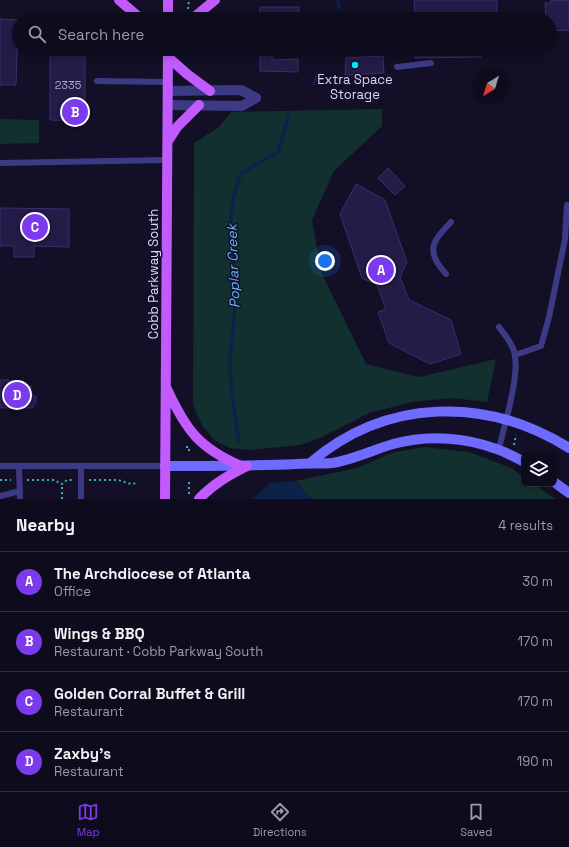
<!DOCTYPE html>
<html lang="en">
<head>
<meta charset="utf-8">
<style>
	body { margin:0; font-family:"Space Grotesk",sans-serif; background:#171425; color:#f1f3f6 }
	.controls { position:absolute; right:12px; bottom:12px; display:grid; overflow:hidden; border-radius:8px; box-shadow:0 2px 6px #0003 }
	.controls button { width:36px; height:36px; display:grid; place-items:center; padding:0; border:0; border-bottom:1px solid #2e2b3b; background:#0e0b1c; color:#f1f3f6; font:20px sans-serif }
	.compass { position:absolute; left:473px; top:68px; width:36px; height:36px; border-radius:50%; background:#0e0b1c; box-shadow:0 2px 6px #0003; rotate:218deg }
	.you { position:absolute; left:325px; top:261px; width:14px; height:14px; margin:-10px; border:3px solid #fff; border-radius:50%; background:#1a73e8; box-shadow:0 0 0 6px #1a73e833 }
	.badge { display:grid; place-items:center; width:26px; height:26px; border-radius:50%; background:#7c3aed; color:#fff; font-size:13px; font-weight:700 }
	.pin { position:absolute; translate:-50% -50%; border:2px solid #fff; box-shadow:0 1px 4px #0006 }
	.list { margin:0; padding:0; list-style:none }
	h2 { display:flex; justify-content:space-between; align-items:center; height:52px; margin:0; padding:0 16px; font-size:17px }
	h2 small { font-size:13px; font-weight:400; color:#9b9ba3 }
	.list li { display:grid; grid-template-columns:26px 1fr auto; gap:12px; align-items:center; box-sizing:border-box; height:60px; padding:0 16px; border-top:1px solid #2e2b3b }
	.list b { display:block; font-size:15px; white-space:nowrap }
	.list p { margin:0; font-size:13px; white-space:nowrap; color:#9b9ba3 }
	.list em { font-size:13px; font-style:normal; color:#9b9ba3 }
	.icon { flex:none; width:22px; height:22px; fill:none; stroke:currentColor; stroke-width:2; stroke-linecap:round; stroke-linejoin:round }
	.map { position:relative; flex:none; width:569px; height:499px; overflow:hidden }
	.search { position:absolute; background:#0e0b1c; box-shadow:0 2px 6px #0003; left:12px; right:12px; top:12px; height:44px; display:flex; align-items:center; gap:10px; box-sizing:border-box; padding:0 14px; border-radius:22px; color:#9b9ba3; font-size:15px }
	.sheet { height:292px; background:#0e0b1c }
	nav { display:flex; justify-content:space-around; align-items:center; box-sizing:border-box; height:56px; border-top:1px solid #2e2b3b; background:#0e0b1c; font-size:11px; color:#9b9ba3 }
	nav a { display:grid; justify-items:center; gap:2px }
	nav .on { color:#7c3aed }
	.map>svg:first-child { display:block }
	.green { fill:#12302f }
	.water { fill:#0c2248 }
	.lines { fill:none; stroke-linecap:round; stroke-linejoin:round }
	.stream { stroke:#0c2248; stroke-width:3.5 }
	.building { fill:#241b47; stroke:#3b2d73 }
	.path { stroke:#2fb8b0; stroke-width:2; stroke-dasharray:2 3; stroke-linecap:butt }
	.lane { stroke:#3d3a85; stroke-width:6 }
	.street { stroke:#3d3a85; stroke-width:10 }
	.secondary { stroke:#6f6bff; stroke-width:10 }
	.primary { stroke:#c25bff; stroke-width:10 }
	.poi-dot { fill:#00e5ff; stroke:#130f26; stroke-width:1.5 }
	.labels { text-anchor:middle; stroke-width:3; stroke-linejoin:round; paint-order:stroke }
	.number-label { font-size:11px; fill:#aca6d1 }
	.poi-label { font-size:13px; fill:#d9d4ff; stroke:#130f26 }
	.street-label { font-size:13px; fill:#d9d4ff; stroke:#130f26 }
	.water-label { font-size:14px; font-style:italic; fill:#62b6ff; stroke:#130f26 }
</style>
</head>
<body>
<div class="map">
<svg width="569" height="499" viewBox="0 0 569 499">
	<rect width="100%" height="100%" fill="#130f26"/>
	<g class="green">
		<path d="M382 109V126L334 171 312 220 321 272 366 364 419 377 496 359 487 402 452 398 412 402 369 413 322 437 301 445 250 450 230 448 214 440 202 425 193 405 194 143 219 127 231 112Z"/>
		<path d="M0 119 39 120V143L0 144Z"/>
		<path d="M424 447 469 452 511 468 524 477V484H534L555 499H312L295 481 357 468 391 453Z"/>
	</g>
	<path class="water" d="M295 481 312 499H253L270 483Z"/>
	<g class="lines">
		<g class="stream">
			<path d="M338 0 339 8"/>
			<path d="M314 84 317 75"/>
			<path d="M239 442C235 416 230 390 230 363 231 340 235 316 236 293 236 276 232 259 231 242 229 219 233 194 241 173L278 152 289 114"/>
		</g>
	</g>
	<g class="building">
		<path d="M414 0H497V19H415Z"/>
		<path d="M569 0V30L551 31 550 19H546L545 3H551L550 1Z"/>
		<rect x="260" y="7" width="39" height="12"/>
		<path d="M0 19 18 20 16 85H0Z"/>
		<path d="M50 49H85V121L50 120Z"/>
		<path d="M260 49H272V60L298 59V72L260 71Z"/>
		<path d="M415 49H481V57L415 58Z"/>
		<path d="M383 56 384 73 345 75 346 58Z"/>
		<path d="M388 168 405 186 395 195 378 178Z"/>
		<path d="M356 184 385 200 407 262 400 277 409 300 451 320 461 354 430 364 389 343 378 312 386 309 377 285 362 278 340 214Z"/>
		<path d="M0 208 69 209V247L34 246V257H14V246H0Z"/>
		<path d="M0 380H9L8 383H18V385H28V386H31V394H33V396H36V403L33 405V408H0Z"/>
	</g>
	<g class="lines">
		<g class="path">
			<path d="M188 9 189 0"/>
			<path d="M514 445 516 435"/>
			<path d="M186 447H189V451"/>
			<path d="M0 480H11"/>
			<path d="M27 480H54L62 484 67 480H73"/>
			<path d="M89 480H118L131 484 138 483"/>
			<path d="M189 494V482"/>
			<path d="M62 499V484"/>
		</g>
		<g class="lane">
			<path d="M397 67 431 63"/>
			<path d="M97 81 168 82"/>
			<path d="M0 163 167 160"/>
			<path d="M446 274C425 251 432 242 451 222"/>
			<path d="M515 355 541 346 549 317 565 239 567 205"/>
			<path d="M499 449C504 425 521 374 514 351 511 342 505 335 499 327"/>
			<path d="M0 466H165"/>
			<path d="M19 466 20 499"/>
			<path d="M0 499V496L20 491"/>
			<path d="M81 499V467"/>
		</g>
		<g class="street">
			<path d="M168 91 241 90 256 98"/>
			<path d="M168 105 242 106 256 98"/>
		</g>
		<g class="secondary">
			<path d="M310 463C386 398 486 396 569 448"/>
			<path d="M165 466C209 466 252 466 296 464 307 463 320 464 332 463 353 460 372 450 393 444 436 432 485 439 524 462"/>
			<path d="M554 482 569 493"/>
		</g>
		<g class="primary">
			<path d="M119 0 141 19"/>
			<path d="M168 19V0"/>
			<path d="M192 19 215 0"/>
			<path d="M168 57 187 74 210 91"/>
			<path d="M168 141 177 127 199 105"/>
			<path d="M167 389C186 430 199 448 241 466"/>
			<path d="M165 499 168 49"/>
			<path d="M199 499C213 484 229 475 247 466"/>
		</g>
	</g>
	<circle class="poi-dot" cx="355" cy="65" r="4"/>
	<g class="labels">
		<g class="number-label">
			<text x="68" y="89">2335</text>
		</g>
		<g class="poi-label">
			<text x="355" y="84">Extra Space<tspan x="355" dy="15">Storage</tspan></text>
		</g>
		<g class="street-label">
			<text transform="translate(153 274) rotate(-90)" y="5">Cobb Parkway South</text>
		</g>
		<g class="water-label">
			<text transform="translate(233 266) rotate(-92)" y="5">Poplar Creek</text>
		</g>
	</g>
</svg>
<div class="controls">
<button><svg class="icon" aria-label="layers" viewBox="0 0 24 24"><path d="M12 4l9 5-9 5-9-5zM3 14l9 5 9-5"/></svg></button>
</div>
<svg class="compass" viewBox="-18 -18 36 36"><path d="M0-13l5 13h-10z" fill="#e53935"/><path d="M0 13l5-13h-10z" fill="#9b9ba3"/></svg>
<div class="you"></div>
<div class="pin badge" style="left:381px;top:270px">A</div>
<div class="pin badge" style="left:75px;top:112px">B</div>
<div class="pin badge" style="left:35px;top:227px">C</div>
<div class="pin badge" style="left:17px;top:395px">D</div>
<div class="search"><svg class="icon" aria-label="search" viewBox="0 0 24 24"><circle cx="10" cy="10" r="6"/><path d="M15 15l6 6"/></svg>Search here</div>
</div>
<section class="sheet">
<h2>Nearby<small>4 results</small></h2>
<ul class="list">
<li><span class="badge">A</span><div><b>The Archdiocese of Atlanta</b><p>Office</p></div><em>30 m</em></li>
<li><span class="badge">B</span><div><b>Wings &amp; BBQ</b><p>Restaurant · Cobb Parkway South</p></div><em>170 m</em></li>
<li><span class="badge">C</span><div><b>Golden Corral Buffet &amp; Grill</b><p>Restaurant</p></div><em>170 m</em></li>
<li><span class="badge">D</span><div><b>Zaxby's</b><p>Restaurant</p></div><em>190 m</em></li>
</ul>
</section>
<nav>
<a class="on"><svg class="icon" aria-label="map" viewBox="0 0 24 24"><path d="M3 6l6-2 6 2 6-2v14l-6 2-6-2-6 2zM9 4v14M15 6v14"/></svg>Map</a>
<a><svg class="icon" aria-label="directions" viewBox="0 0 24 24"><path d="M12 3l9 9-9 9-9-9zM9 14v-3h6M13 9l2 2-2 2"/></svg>Directions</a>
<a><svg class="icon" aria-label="saved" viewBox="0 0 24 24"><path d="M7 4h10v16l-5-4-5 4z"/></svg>Saved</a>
</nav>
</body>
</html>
